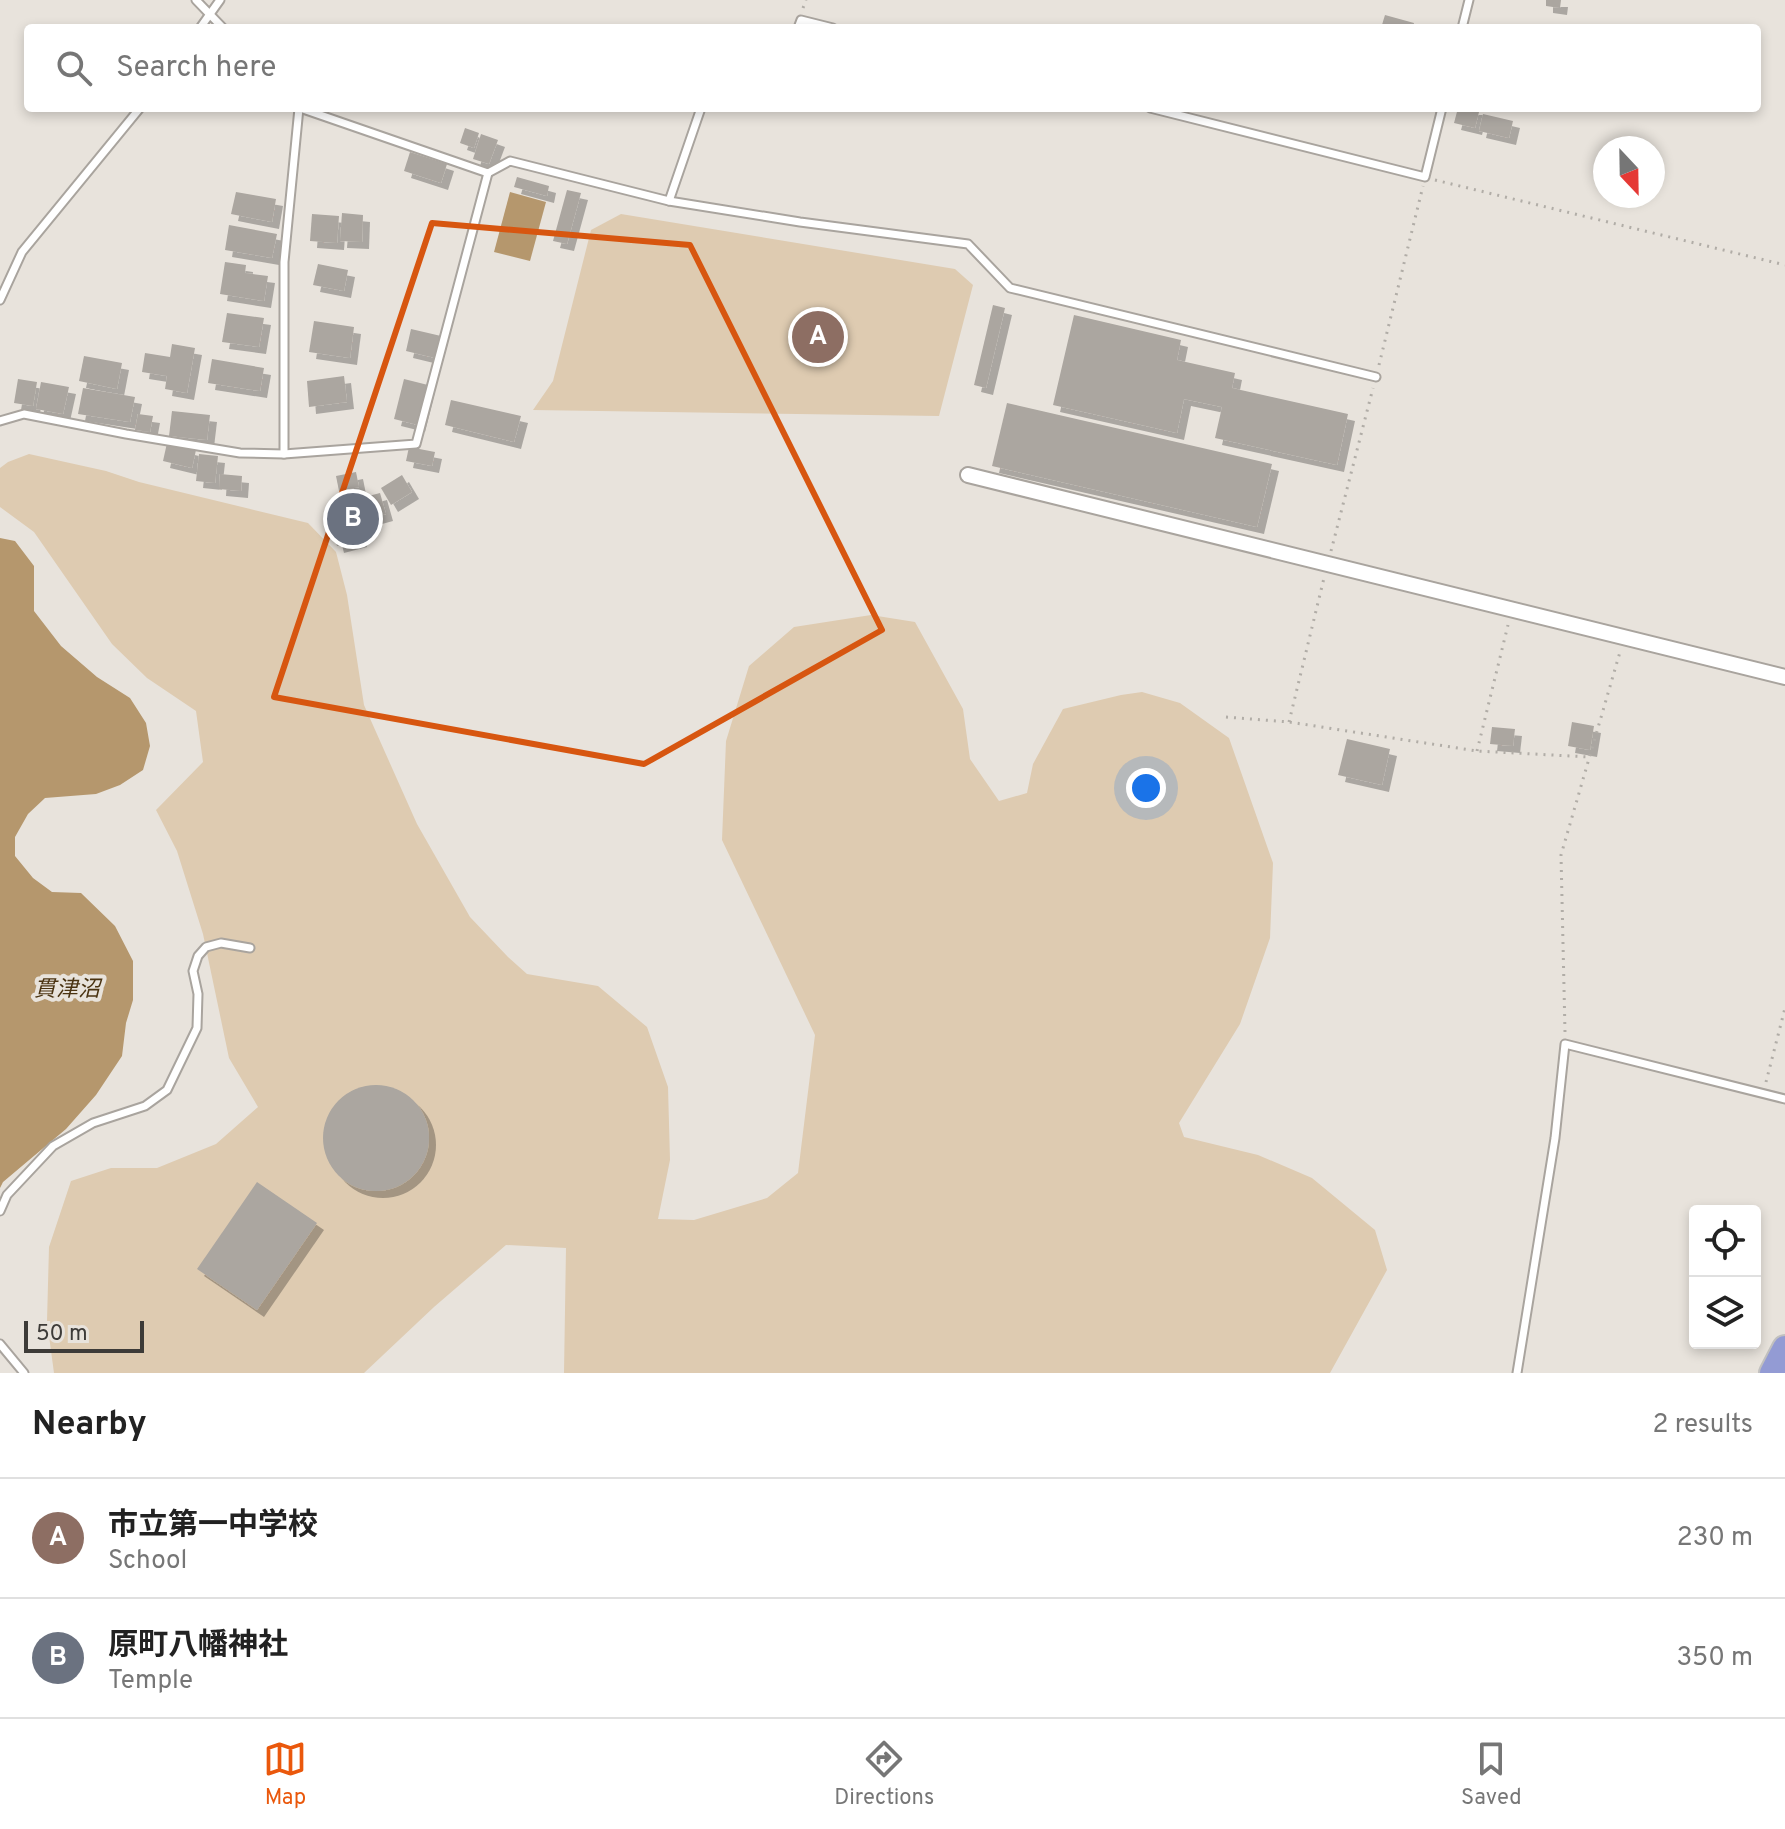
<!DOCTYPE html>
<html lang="en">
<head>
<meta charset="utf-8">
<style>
	body { margin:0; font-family:Overpass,"Noto Sans JP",sans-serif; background:#f2f2f2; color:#222 }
	.controls { position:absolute; right:24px; bottom:24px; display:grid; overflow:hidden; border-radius:8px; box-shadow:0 4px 12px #0003 }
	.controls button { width:72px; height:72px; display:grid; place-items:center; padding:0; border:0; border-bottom:2px solid #e0e0e0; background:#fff; color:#222; font:40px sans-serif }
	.compass { position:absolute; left:1593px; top:136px; width:72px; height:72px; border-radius:50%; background:#fff; box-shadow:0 4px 12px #0003; rotate:158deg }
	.scale { position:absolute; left:24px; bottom:20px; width:120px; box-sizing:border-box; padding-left:8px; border:4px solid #3d3b38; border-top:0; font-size:22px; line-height:28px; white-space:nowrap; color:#3d3b38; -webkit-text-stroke:6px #e8e3dc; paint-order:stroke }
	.you { position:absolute; left:1146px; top:788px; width:28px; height:28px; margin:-20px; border:6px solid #fff; border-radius:50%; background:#1a73e8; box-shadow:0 0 0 12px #1a73e833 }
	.badge { display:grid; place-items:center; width:52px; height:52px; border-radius:50%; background:#ea580c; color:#fff; font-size:26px; font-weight:700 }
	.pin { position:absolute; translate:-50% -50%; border:4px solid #fff; box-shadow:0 2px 8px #0006 }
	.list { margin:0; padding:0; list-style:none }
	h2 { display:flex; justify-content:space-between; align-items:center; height:104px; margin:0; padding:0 32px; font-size:34px }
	h2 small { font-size:26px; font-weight:400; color:#767676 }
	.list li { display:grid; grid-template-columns:52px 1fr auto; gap:24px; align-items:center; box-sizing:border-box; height:120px; padding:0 32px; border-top:2px solid #e0e0e0 }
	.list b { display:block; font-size:30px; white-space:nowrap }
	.list p { margin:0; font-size:26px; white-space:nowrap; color:#767676 }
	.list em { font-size:26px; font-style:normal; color:#767676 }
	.icon { flex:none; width:44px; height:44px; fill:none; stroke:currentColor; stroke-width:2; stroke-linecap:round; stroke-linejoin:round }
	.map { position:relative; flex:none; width:1785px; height:1373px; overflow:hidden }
	.search { position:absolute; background:#fff; box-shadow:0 4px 12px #0003; left:24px; right:24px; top:24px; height:88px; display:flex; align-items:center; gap:20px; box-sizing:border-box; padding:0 28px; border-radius:8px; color:#767676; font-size:30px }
	.sheet { height:344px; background:#fff }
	nav { display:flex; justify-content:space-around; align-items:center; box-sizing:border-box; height:112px; border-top:2px solid #e0e0e0; background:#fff; font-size:22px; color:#767676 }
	nav a { display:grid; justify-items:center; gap:4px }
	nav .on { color:#ea580c }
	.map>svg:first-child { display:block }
	.green { fill:#decbb1 }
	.water { fill:#b5976d }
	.building { fill:#aba6a0; filter:url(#shadow) }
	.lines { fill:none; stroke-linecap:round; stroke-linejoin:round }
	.service-casing { stroke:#a9a49e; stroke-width:11 }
	.minor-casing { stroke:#a9a49e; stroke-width:18 }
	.trunk-casing { stroke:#c1c0bf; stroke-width:28 }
	.path { stroke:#b1ada7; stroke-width:3; stroke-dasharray:2 6; stroke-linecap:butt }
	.service { stroke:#fff; stroke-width:7 }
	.minor { stroke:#fff; stroke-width:14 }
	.trunk { stroke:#939bd4; stroke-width:24 }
	.marked { fill:none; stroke:#d75610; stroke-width:6; stroke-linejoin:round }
	.labels { text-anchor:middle; stroke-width:8; stroke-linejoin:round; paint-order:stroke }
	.water-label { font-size:22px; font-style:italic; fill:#4a3311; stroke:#e8e3dc }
</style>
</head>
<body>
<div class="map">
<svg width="1785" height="1373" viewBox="0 0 1785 1373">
	<defs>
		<filter id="shadow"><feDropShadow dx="7" dy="7" stdDeviation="0" flood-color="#0004"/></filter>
	</defs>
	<rect width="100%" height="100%" fill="#e8e3dc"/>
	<g class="green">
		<path d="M621 214 955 269 973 285 939 416 533 410 553 381 591 230Z"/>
		<path d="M29 454 106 471 139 482 308 523 336 552 347 595 364 705 417 824 470 917 508 957 527 974 598 986 647 1027 668 1087 670 1160 658 1219 694 1220 767 1198 798 1173 815 1035 722 840 726 741 749 666 794 627 871 615 915 622 963 709 970 759 999 801 1027 793 1033 764 1063 709 1121 695 1142 692 1180 703 1229 738 1273 863 1270 938 1240 1024 1179 1123 1184 1137 1258 1155 1312 1178 1375 1230 1387 1270 1330 1373H564L566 1248 506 1245 434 1307 364 1373H54L47 1321 49 1247 71 1181 111 1168H157L216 1144 258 1107 229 1058 203 934 177 851 156 810 203 762 196 711 147 678 112 644 34 532 0 507V468L8 462Z"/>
	</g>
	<g class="water">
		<path d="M510 192 546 202 530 261 494 252Z"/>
		<path d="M0 538 15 541 34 566V611L61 646 97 677 130 698 146 723 150 746 143 770 120 785 96 794 45 798 28 814 15 837V856L33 878 52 892 81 893 115 926 133 961V1000L126 1023 122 1056 96 1095 66 1129 3 1182 0 1188Z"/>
	</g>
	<g class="building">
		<path d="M1546 0H1561L1560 8 1546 6Z"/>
		<path d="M1385 15 1414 23 1413 28H1381Z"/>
		<path d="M1458 108H1480L1475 128 1454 123Z"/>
		<path d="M1483 114 1513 121 1509 138 1479 131Z"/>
		<path d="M465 128 479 133 474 148 460 143Z"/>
		<path d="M481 134 498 140 489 164 473 159Z"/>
		<path d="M410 152 447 164 441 183 404 171Z"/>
		<path d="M517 177 549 186 547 196 514 187Z"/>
		<path d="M567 190 581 193 567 244 553 241Z"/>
		<path d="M236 192 276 199 272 222 231 214Z"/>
		<path d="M342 213 363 215 362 242 340 241Z"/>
		<path d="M312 214 339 216 337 243 310 241Z"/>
		<path d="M229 225 277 234 272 258 225 250Z"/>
		<path d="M225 262 246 265 245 273 268 276 264 301 220 294Z"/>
		<path d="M318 264 348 270 344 291 313 285Z"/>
		<path d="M993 305 1005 308 986 388 974 385Z"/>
		<path d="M227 313 264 318 259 347 222 342Z"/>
		<path d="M1074 315 1181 340 1177 360 1235 373 1232 388 1348 414 1337 465 1215 438 1222 407 1184 399 1177 433 1053 405Z"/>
		<path d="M314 321 354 327 350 358 309 352Z"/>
		<path d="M411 329 441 336 435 358 406 351Z"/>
		<path d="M172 344 195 348 187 393 165 389 167 376 142 372 145 353 170 357Z"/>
		<path d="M84 356 122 363 117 389 79 381Z"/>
		<path d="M212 359 264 368 260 391 208 383Z"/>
		<path d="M344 376 347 402 309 407 307 381Z"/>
		<path d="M18 379 37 382 33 406 14 403Z"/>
		<path d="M404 379 428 385 418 425 394 419Z"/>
		<path d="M41 382 69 387 63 414 36 409Z"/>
		<path d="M83 388 135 397 130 422 78 414Z"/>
		<path d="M451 400 521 416 514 442 445 425Z"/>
		<path d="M1007 403 1272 464 1257 527 992 466Z"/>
		<path d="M172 411 210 415 207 440 169 436Z"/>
		<path d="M138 414 153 416 150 432 135 430Z"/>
		<path d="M167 443 196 450 192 468 163 461Z"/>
		<path d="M409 447 435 452 432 466 406 461Z"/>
		<path d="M199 454 218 456 215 483 196 481Z"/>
		<path d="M356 472 359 487 339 491 336 476Z"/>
		<path d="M220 474 242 476 241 491 219 489Z"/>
		<path d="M402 475 412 492 391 505 381 488Z"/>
		<path d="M380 493 386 514 364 520 365 525 357 527 360 540 337 546 328 511 343 507 342 503Z"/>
		<path d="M1572 722 1594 726 1590 750 1568 746Z"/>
		<path d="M1492 727 1515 729 1513 746 1490 744Z"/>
		<path d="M1347 739 1390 749 1382 785 1338 775Z"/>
		<circle cx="376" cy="1138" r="53"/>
		<path d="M257 1182 317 1223 257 1310 197 1269Z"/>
	</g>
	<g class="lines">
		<defs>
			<g id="service">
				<path d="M196 0 223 28"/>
				<path d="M200 28 220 0"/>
				<path d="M798 28 801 20 833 28"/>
				<path d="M1462 28 1469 0"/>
				<path d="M300 108 488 173 510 161 669 201 701 108"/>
				<path d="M1150 108 1425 177 1442 108"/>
				<path d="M669 201 800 222 968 244 1010 288 1376 377"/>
				<path d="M0 300 22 252 140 108"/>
				<path d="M0 421 24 414 126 434 240 453 284 454 416 444 488 173"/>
				<path d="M284 454V262L299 108"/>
				<path d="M0 1211 7 1195 53 1146 93 1123 145 1106 167 1090 197 1028 198 994 193 971 198 956 206 947 221 943 250 948"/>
				<path d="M0 1344 24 1373"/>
				<path d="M1517 1373 1555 1138 1565 1044 1785 1099"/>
			</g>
			<path id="minor" d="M968 475 1785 677"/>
			<path id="trunk" d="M1772 1373 1785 1348"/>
		</defs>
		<use href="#service" class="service-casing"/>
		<use href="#minor" class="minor-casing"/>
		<use href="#trunk" class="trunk-casing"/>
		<g class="path">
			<path d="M803 8 806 0"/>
			<path d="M1435 180 1785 265"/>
			<path d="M1379 365 1423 186"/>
			<path d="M1331 551 1373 388"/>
			<path d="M1226 717 1289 722 1477 751 1590 757"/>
			<path d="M1289 722 1324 578"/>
			<path d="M1477 751 1508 625"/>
			<path d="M1565 1032 1561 855 1620 652"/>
			<path d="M1766 1082 1785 1008"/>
		</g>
		<use href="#service" class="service"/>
		<use href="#minor" class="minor"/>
		<use href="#trunk" class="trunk"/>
	</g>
	<path class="marked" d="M432 223 690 245 882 630 644 764 274 697Z"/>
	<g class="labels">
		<g class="water-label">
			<text x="67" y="996">貫津沼</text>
		</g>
	</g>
</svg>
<div class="controls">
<button><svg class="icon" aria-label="locate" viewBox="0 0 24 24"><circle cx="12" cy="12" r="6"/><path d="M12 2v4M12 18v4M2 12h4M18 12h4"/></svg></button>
<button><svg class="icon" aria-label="layers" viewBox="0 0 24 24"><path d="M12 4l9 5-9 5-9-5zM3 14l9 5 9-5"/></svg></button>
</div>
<svg class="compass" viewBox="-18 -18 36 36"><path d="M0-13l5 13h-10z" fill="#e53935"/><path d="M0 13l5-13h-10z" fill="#767676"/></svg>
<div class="scale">50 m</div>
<div class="you"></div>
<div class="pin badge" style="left:818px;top:337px;background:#8d6e63">A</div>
<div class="pin badge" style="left:353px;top:519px;background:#6b7280">B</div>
<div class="search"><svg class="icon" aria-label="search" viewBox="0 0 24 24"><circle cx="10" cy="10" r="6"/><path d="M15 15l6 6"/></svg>Search here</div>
</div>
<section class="sheet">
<h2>Nearby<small>2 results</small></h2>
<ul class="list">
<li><span class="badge" style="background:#8d6e63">A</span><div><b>市立第一中学校</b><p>School</p></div><em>230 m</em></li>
<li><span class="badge" style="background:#6b7280">B</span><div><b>原町八幡神社</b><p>Temple</p></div><em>350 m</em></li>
</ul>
</section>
<nav>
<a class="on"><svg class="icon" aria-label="map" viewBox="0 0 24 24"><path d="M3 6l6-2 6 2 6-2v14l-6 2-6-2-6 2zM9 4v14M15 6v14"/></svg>Map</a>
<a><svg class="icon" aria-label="directions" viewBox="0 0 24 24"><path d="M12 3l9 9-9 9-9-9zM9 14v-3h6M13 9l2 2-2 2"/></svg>Directions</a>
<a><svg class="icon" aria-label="saved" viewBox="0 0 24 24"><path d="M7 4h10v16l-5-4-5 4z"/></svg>Saved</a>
</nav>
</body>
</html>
